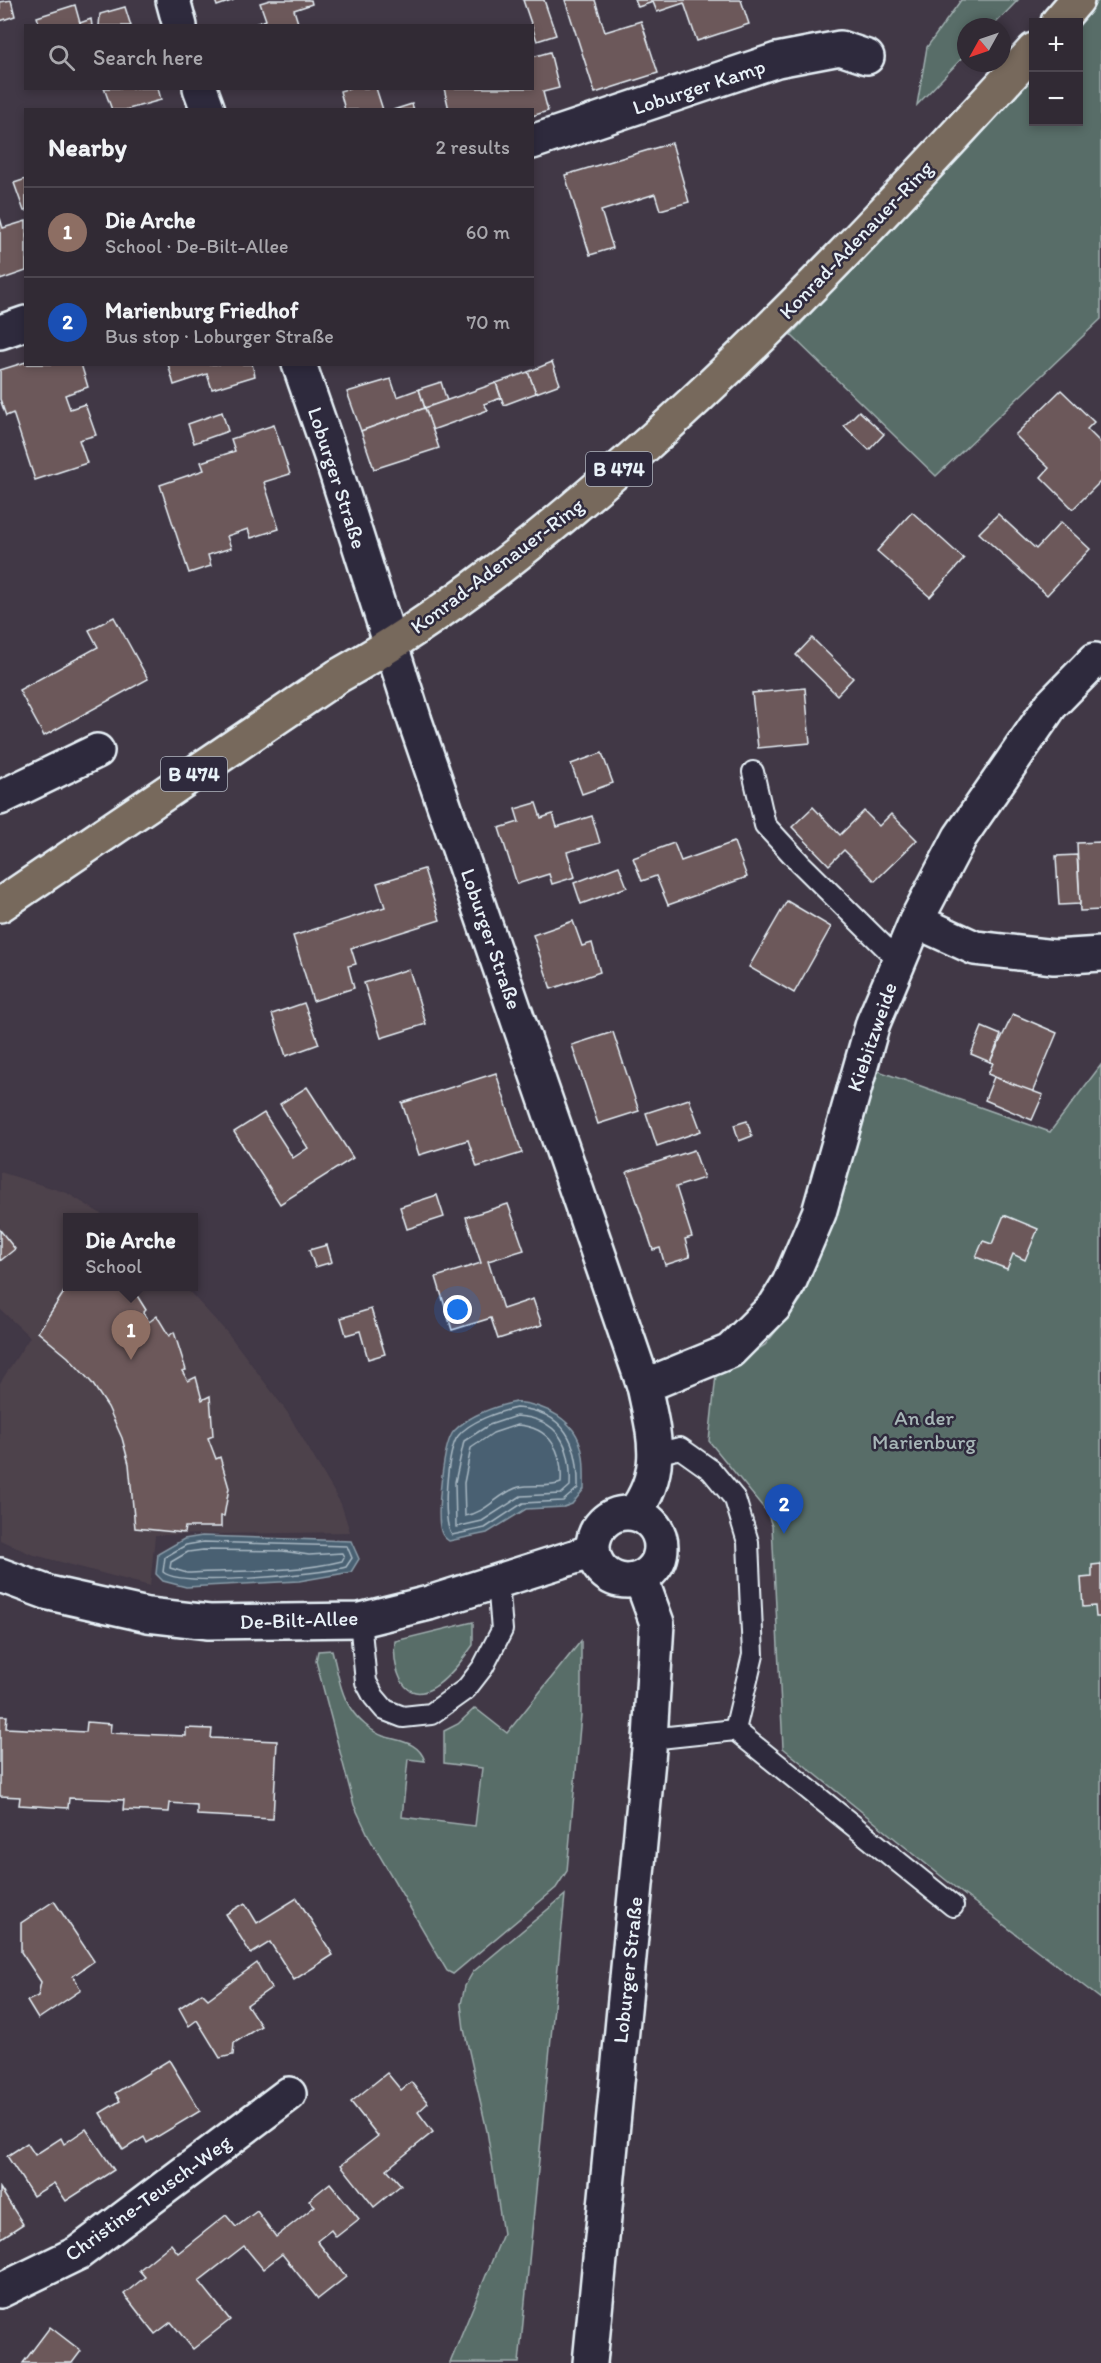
<!DOCTYPE html>
<html lang="en">
<head>
<meta charset="utf-8">
<style>
	body { margin:0; font-family:Itim,sans-serif; background:#3d3640; color:#f1f3f6 }
	.controls { position:absolute; right:18px; top:18px; display:grid; overflow:hidden; border-radius:0px; box-shadow:0 3px 9px #0003 }
	.controls button { width:54px; height:54px; display:grid; place-items:center; padding:0; border:0; border-bottom:2px solid #4c464f; background:#312a34; color:#f1f3f6; font:30px sans-serif }
	.compass { position:absolute; left:957px; top:18px; width:54px; height:54px; border-radius:50%; background:#312a34; box-shadow:0 3px 9px #0003; rotate:230deg }
	.you { position:absolute; left:458px; top:1310px; width:21px; height:21px; margin:-15px; border:4px solid #fff; border-radius:50%; background:#1a73e8; box-shadow:0 0 0 9px #1a73e833 }
	.badge { display:grid; place-items:center; width:39px; height:39px; border-radius:50%; background:#95b2f1; color:#fff; font-size:20px; font-weight:700 }
	.pin { position:absolute; translate:-50% -50px; filter:drop-shadow(0 2px 3px #0008) }
	.pin::after { content:''; position:absolute; top:32px; width:21px; height:18px; background:inherit; clip-path:polygon(0 0,100% 0,50% 100%) }
	.popup { position:absolute; left:63px; top:1213px; width:135px; height:78px; box-sizing:border-box; display:grid; place-content:center; border-radius:0px; background:#312a34; filter:drop-shadow(0 2px 4px #0005); font-size:20px; white-space:nowrap; color:#a8a7ac }
	.popup b { font-size:22px; color:#f1f3f6 }
	.popup::after { content:''; position:absolute; left:50%; top:100%; margin-left:-12px; border:12px solid transparent; border-top-color:#312a34 }
	.list { margin:0; padding:0; list-style:none }
	h2 { display:flex; justify-content:space-between; align-items:center; height:78px; margin:0; padding:0 24px; font-size:26px }
	h2 small { font-size:20px; font-weight:400; color:#a8a7ac }
	.list li { display:grid; grid-template-columns:39px 1fr auto; gap:18px; align-items:center; box-sizing:border-box; height:90px; padding:0 24px; border-top:2px solid #4c464f }
	.list b { display:block; font-size:22px; white-space:nowrap }
	.list p { margin:0; font-size:20px; white-space:nowrap; color:#a8a7ac }
	.list em { font-size:20px; font-style:normal; color:#a8a7ac }
	.icon { flex:none; width:33px; height:33px; fill:none; stroke:currentColor; stroke-width:2; stroke-linecap:round; stroke-linejoin:round }
	.map { position:relative; flex:none; width:1101px; height:2363px; overflow:hidden }
	.search { position:absolute; background:#312a34; box-shadow:0 3px 9px #0003; left:24px; top:24px; width:510px; height:66px; display:flex; align-items:center; gap:15px; box-sizing:border-box; padding:0 21px; border-radius:0px; color:#a8a7ac; font-size:22px }
	.panel { position:absolute; background:#312a34; box-shadow:0 3px 9px #0003; left:24px; top:108px; width:510px; height:258px; border-radius:0px }
	.map>svg:first-child { display:block }
	.built { fill:#4e424c }
	.green { fill:#586d67; stroke:#a0afb0; stroke-width:1.5 }
	.water { fill:#496172; stroke:#899ba8; stroke-width:1.5 }
	.lines { fill:none; stroke-linecap:round; stroke-linejoin:round }
	.shore { stroke:#a8b7c2; stroke-width:1.5 }
	.building { fill:#6c595a; stroke:#e8f1f8; stroke-width:1.5 }
	.service-casing { stroke:#e8f1f8; stroke-width:24 }
	.minor-casing { stroke:#e8f1f8; stroke-width:38 }
	.primary-casing { stroke:#e8f1f8; stroke-width:38 }
	.service { stroke:#2f2a3d; stroke-width:20 }
	.minor { stroke:#2f2a3d; stroke-width:33 }
	.primary { stroke:#77695c; stroke-width:33 }
	.labels { text-anchor:middle; stroke-width:5; stroke-linejoin:round; paint-order:stroke }
	.shield { fill:#2f2a3d; stroke:#b0b5c0; stroke-width:1.5 }
	.shield-label { font-size:20px; font-weight:bold; fill:#e8f1f8 }
	.street-label { font-size:21px; fill:#e8f1f8; stroke:#2f2a3d }
	.park-label { font-size:21px; fill:#a7b6b7; stroke:#2f2a3d }
</style>
</head>
<body>
<div class="map">
<svg width="1101" height="2363" viewBox="0 0 1101 2363">
	<rect width="100%" height="100%" fill="#413846"/>
	<filter id="ink" filterUnits="userSpaceOnUse"><feTurbulence type="fractalNoise" baseFrequency=".0167" numOctaves="2"/><feDisplacementMap in="SourceGraphic" scale="12" xChannelSelector="R" yChannelSelector="G"/><feConvolveMatrix kernelMatrix="1 2 1 2 8 2 1 2 1" color-interpolation-filters="sRGB"/></filter>
	<g filter="url(#ink)">
		<path class="built" d="M0 1172 67 1193 106 1217 68 1218V1286L185 1287 230 1336 287 1412 341 1504 350 1532 155 1535 150 1586 31 1554 0 1540V1383L30 1337 0 1309Z"/>
		<g class="green">
			<path d="M961 0H1018L992 27H966V54L917 105 927 47Z"/>
			<path d="M1099 0H1101V319L936 476 791 335 1033 71 1034 122H1078V22Z"/>
			<path d="M1101 1065V1999L962 1893 783 1748 772 1526 767 1512 709 1441 716 1375 765 1345 801 1300 832 1217 873 1069 1050 1132Z"/>
			<path d="M473 1622V1645C463 1659 447 1681 431 1689 400 1705 392 1661 395 1641Z"/>
			<path d="M581 1641V1715L567 1871 556 1888 453 1974 447 1971 371 1841 354 1805 316 1661 318 1651 332 1650C337 1669 340 1693 351 1709 357 1719 372 1732 383 1736 401 1742 418 1741 425 1761L408 1759 402 1817 475 1826 482 1768 444 1763V1731L458 1724 475 1708 507 1733Z"/>
			<path d="M565 1895 519 2363H450L503 2234 487 2131 464 2029 461 2004 465 1986 473 1972Z"/>
		</g>
		<g class="water">
			<path d="M516 1402C545 1405 576 1419 582 1451 585 1463 584 1477 584 1489L572 1504 564 1507 526 1509 487 1533 449 1541C446 1539 442 1535 441 1531 436 1515 443 1443 454 1431 469 1415 496 1406 516 1402Z"/>
			<path d="M202 1536 351 1541 359 1559 351 1572 299 1581 186 1587 163 1581 156 1574 158 1554 184 1539Z"/>
		</g>
		<g class="lines">
			<g class="shore">
				<path d="M516 1408C565 1411 579 1443 578 1488L563 1501 523 1503 485 1528 452 1535C441 1523 447 1449 458 1436 470 1421 498 1412 516 1408Z"/>
				<path d="M516 1416C559 1418 572 1446 570 1486L561 1494 521 1496 482 1521 456 1527 455 1482 464 1441 489 1425Z"/>
				<path d="M517 1425C551 1427 563 1452 561 1483 549 1488 532 1484 519 1487 498 1493 487 1513 465 1516L464 1483 471 1448 493 1433Z"/>
				<path d="M203 1542 347 1546 352 1558 346 1567C320 1574 180 1588 163 1572L165 1557 186 1545Z"/>
				<path d="M203 1550 283 1551 309 1555 342 1553 344 1557 342 1561C294 1573 237 1570 187 1573L170 1568 171 1562 188 1552Z"/>
			</g>
		</g>
		<g class="building">
			<path d="M11 0 15 16 0 21V2Z"/>
			<path d="M215 0H234L217 6Z"/>
			<path d="M270 0H311L312 4 294 10 299 26H249L266 20 260 3Z"/>
			<path d="M523 0H544L556 35 537 41Z"/>
			<path d="M565 0H595L605 32 641 21 658 73 595 93Z"/>
			<path d="M635 0H741L749 24 697 41 684 3 657 12 653 2 638 7Z"/>
			<path d="M75 5 80 23 91 19 92 26H40L37 17Z"/>
			<path d="M125 7 131 26H99L100 14Z"/>
			<path d="M550 52 559 88 543 92 548 111 532 116V110H449L444 88H532V57Z"/>
			<path d="M104 88H158L161 100 125 110H112Z"/>
			<path d="M350 88H376L383 110H345L340 91Z"/>
			<path d="M412 104 414 110H393Z"/>
			<path d="M672 143 689 202 660 210 655 194 601 211 613 248 590 255 565 175Z"/>
			<path d="M26 179V211H24L14 183Z"/>
			<path d="M0 218 3 228 26 221V271L0 280Z"/>
			<path d="M26 362V364H81L88 387 65 395 70 409 85 404 96 435 79 440 87 463 35 480 13 413 6 416 0 399V370Z"/>
			<path d="M552 362 560 384 536 393 528 372Z"/>
			<path d="M168 364H252L255 376 212 389 207 374 174 385Z"/>
			<path d="M528 372 536 393 504 405 496 383Z"/>
			<path d="M391 379 397 397 419 389 425 408 361 431 347 392Z"/>
			<path d="M441 382 447 401 425 408 419 389Z"/>
			<path d="M496 383 501 398 484 404 488 410 432 430 425 408Z"/>
			<path d="M1061 390 1094 422 1087 429 1101 443V481L1073 509 1041 477 1049 468 1015 435Z"/>
			<path d="M425 408 439 448 374 469 361 431Z"/>
			<path d="M859 411 884 434 869 450 844 426Z"/>
			<path d="M222 412 228 431 194 443 188 424Z"/>
			<path d="M274 425 290 474 264 482 279 529 251 538 248 529 227 536 231 548 208 555 211 566 189 573 160 485 204 470 201 462 235 451 231 439Z"/>
			<path d="M912 512 964 559 930 597 877 551Z"/>
			<path d="M998 514 1036 549 1061 522 1090 549 1047 595 979 533Z"/>
			<path d="M114 617 148 679 44 736 19 690 98 647 89 630Z"/>
			<path d="M812 638 853 678 837 695 796 655Z"/>
			<path d="M805 688 810 743 758 748 752 693Z"/>
			<path d="M602 753 613 783 582 794 571 764Z"/>
			<path d="M536 803 541 818 553 814 557 827 592 816 600 843 567 852 575 877 552 884 549 874 517 884 499 828 519 822 515 809Z"/>
			<path d="M813 807 840 835 864 811 879 826 891 814 917 840 875 881 844 850 829 865 792 827Z"/>
			<path d="M734 842 747 877 668 905 656 876 642 881 633 858 674 843 681 861Z"/>
			<path d="M1101 842V910L1080 911 1077 843Z"/>
			<path d="M1077 855 1080 904 1059 905 1056 856Z"/>
			<path d="M619 866 627 887 581 904 574 883Z"/>
			<path d="M424 869 440 920 351 948 356 964 348 966 354 988 313 1001 293 936 385 907 377 883Z"/>
			<path d="M787 901 831 927 794 993 749 967Z"/>
			<path d="M573 921 582 946 592 943 600 972 551 989 533 935Z"/>
			<path d="M409 969 426 1024 381 1038 364 983Z"/>
			<path d="M304 1003 319 1044 286 1056 272 1014Z"/>
			<path d="M1013 1014 1057 1033 1032 1093 988 1074 993 1063 990 1062Z"/>
			<path d="M982 1027 1001 1035 990 1062 971 1054Z"/>
			<path d="M613 1032 639 1111 598 1124 572 1045Z"/>
			<path d="M496 1073 522 1153 477 1167 468 1140 419 1155 402 1103Z"/>
			<path d="M994 1077 1043 1095 1032 1120 985 1100Z"/>
			<path d="M307 1087 353 1158 280 1204 234 1132 264 1113 293 1158 308 1148 280 1104Z"/>
			<path d="M689 1099 701 1131 657 1146 646 1113Z"/>
			<path d="M747 1121 752 1136 739 1141 734 1125Z"/>
			<path d="M694 1150 704 1178 676 1187 692 1237 685 1239 690 1257 665 1265 660 1248 653 1250 627 1172Z"/>
			<path d="M437 1195 444 1217 407 1229 400 1207Z"/>
			<path d="M508 1204 524 1250 488 1261 503 1309 533 1299 542 1325 498 1339 491 1318 452 1330 436 1277 481 1263 466 1217Z"/>
			<path d="M1004 1215 1038 1229 1025 1260 1013 1254 1007 1269 976 1257 983 1241 992 1244Z"/>
			<path d="M0 1230 15 1249 0 1261Z"/>
			<path d="M327 1245 332 1262 315 1267 309 1250Z"/>
			<path d="M68 1286H131L146 1310 143 1313 149 1322 157 1316 169 1336 174 1332 186 1370 182 1371 188 1381 196 1377 202 1400 210 1396 213 1436 208 1438 216 1459 220 1457 229 1488 224 1516H221V1527H185L184 1533 135 1528 129 1464 122 1438 108 1407 92 1383 68 1357 38 1332Z"/>
			<path d="M371 1309 385 1354 368 1359 360 1331 346 1335 341 1318Z"/>
			<path d="M1101 1564V1617H1096L1095 1606 1083 1607 1081 1578 1092 1577V1565Z"/>
			<path d="M0 1716H7L6 1728 86 1732 87 1722 111 1724 110 1733 186 1736V1728L212 1729 211 1738 277 1741 273 1819 197 1815V1805L170 1803 169 1812 123 1810 124 1800 69 1798 68 1808 19 1805 20 1797 0 1796Z"/>
			<path d="M297 1898 333 1955 294 1980 270 1942 251 1954 226 1914 245 1903 257 1923Z"/>
			<path d="M54 1901 94 1961 73 1976 81 1990 38 2019 27 2001 38 1996 41 1982 21 1952V1923Z"/>
			<path d="M257 1963 271 1988 247 2005 261 2026 234 2043 233 2055 220 2058 197 2020 189 2026 179 2008 202 1993 208 1999Z"/>
			<path d="M169 2060 200 2111 147 2143 144 2137 123 2150 100 2113 120 2101 115 2093Z"/>
			<path d="M387 2073 401 2090 411 2082 428 2103 418 2112 433 2132 387 2169 401 2185 374 2207 341 2165 378 2136 351 2102Z"/>
			<path d="M86 2129 114 2170 66 2201 54 2183 33 2196 7 2156 27 2143 35 2155 61 2138 64 2144Z"/>
			<path d="M330 2183 359 2219 336 2237 331 2230 317 2241 346 2277 318 2299 282 2254 263 2269 244 2246 199 2281 230 2320 193 2349 171 2322 155 2334 124 2294 145 2277 139 2270 171 2244 178 2253 226 2215 236 2227 257 2211 276 2237 315 2206 309 2200Z"/>
			<path d="M0 2188 23 2224 0 2239Z"/>
			<path d="M50 2327 81 2351 72 2363H23Z"/>
		</g>
		<g class="lines">
			<defs>
				<g id="service">
					<path d="M753 772 765 825 800 863 899 961"/>
					<path d="M656 1454 680 1448 711 1470 735 1499 748 1542 753 1655 735 1730"/>
					<path d="M360 1620 366 1682 374 1697 385 1710 403 1717 431 1714 466 1689 483 1667 502 1630 498 1582"/>
					<path d="M650 1739 735 1730 953 1906"/>
				</g>
				<g id="minor">
					<path d="M173 0 180 26"/>
					<path d="M200 88 208 110"/>
					<path d="M532 142 777 60 840 48 867 57"/>
					<path d="M0 332 26 323"/>
					<path d="M299 364 330 453 415 721 644 1386C654 1434 666 1471 634 1513"/>
					<path d="M0 798 97 751"/>
					<path d="M916 921 975 948 1054 957 1101 954"/>
					<path d="M644 1386 730 1351 775 1306 789 1283 819 1213 873 1023 916 921 960 837 1051 705 1095 660"/>
					<circle cx="627" cy="1547" r="34"/>
					<path d="M0 1575 49 1593 148 1615 209 1622 360 1620 429 1603 593 1551"/>
					<path d="M0 2291 78 2253 289 2094"/>
					<path d="M590 2363 650 1739 657 1623 641 1579"/>
				</g>
				<g id="primary">
					<path d="M1058 22 1077 0"/>
					<path d="M0 905 338 676C447 615 543 536 636 454 778 328 906 190 1034 50"/>
				</g>
			</defs>
			<use href="#service" class="service-casing"/>
			<use href="#minor" class="minor-casing"/>
			<use href="#primary" class="primary-casing"/>
			<use href="#service" class="service"/>
			<use href="#minor" class="minor"/>
			<use href="#primary" class="primary"/>
		</g>
	</g>
	<g class="labels">
		<g class="shield">
			<rect x="586" y="452" width="66" height="34" rx="4.5"/>
			<rect x="161" y="757" width="66" height="34" rx="4.5"/>
		</g>
		<g class="shield-label">
			<text x="619" y="476">B 474</text>
			<text x="194" y="781">B 474</text>
		</g>
		<g class="street-label">
			<text transform="translate(699 87) rotate(-18)" y="7">Loburger Kamp</text>
			<text transform="translate(856 240) rotate(-46)" y="7">Konrad-Adenauer-Ring</text>
			<text transform="translate(337 478) rotate(72)" y="7">Loburger Straße</text>
			<text transform="translate(497 566) rotate(-37)" y="7">Konrad-Adenauer-Ring</text>
			<text transform="translate(491 939) rotate(71)" y="7">Loburger Straße</text>
			<text transform="translate(872 1037) rotate(-71)" y="7">Kiebitzweide</text>
			<text transform="translate(299 1620) rotate(-2)" y="7">De-Bilt-Allee</text>
			<text transform="translate(628 1970) rotate(-84)" y="7">Loburger Straße</text>
			<text transform="translate(148 2198) rotate(-36)" y="7">Christine-Teusch-Weg</text>
		</g>
		<g class="park-label">
			<text x="924" y="1425">An der<tspan x="924" dy="24">Marienburg</tspan></text>
		</g>
	</g>
</svg>
<div class="controls">
<button>+</button>
<button>−</button>
</div>
<svg class="compass" viewBox="-18 -18 36 36"><path d="M0-13l5 13h-10z" fill="#e53935"/><path d="M0 13l5-13h-10z" fill="#a8a7ac"/></svg>
<div class="you"></div>
<div class="pin badge" style="left:131px;top:1360px;background:#8d6e63">1</div>
<div class="popup"><b>Die Arche</b>School</div>
<div class="pin badge" style="left:784px;top:1534px;background:#1a4fb4">2</div>
<div class="search"><svg class="icon" aria-label="search" viewBox="0 0 24 24"><circle cx="10" cy="10" r="6"/><path d="M15 15l6 6"/></svg>Search here</div>
<section class="panel">
<h2>Nearby<small>2 results</small></h2>
<ul class="list">
<li><span class="badge" style="background:#8d6e63">1</span><div><b>Die Arche</b><p>School · De-Bilt-Allee</p></div><em>60 m</em></li>
<li><span class="badge" style="background:#1a4fb4">2</span><div><b>Marienburg Friedhof</b><p>Bus stop · Loburger Straße</p></div><em>70 m</em></li>
</ul>
</section>
</div>
</body>
</html>
